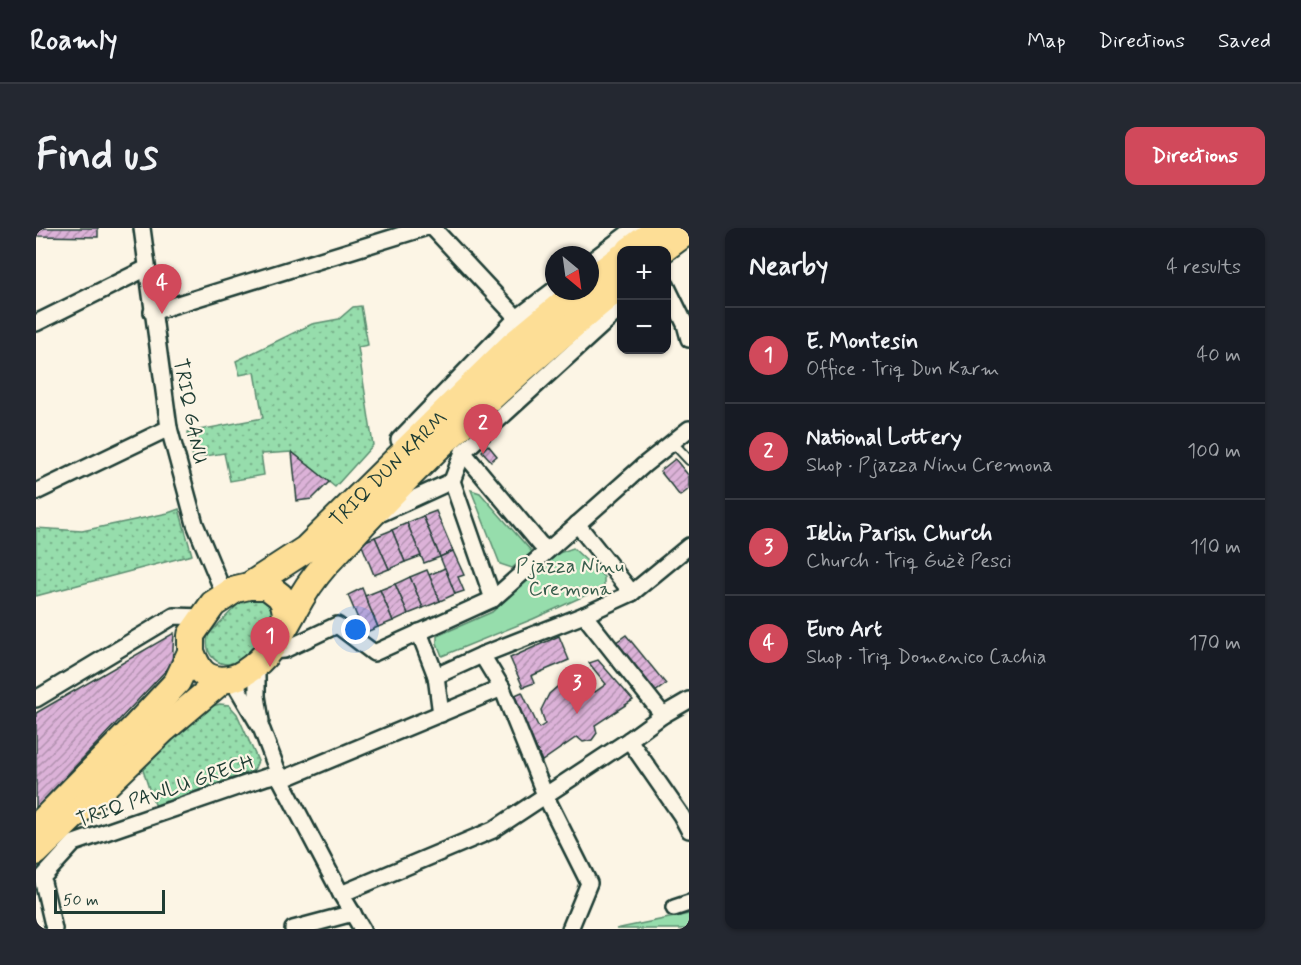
<!DOCTYPE html>
<html lang="en">
<head>
<meta charset="utf-8">
<style>
	body { margin:0; font-family:Mynerve,sans-serif; background:#242831; color:#f1f3f6 }
	.controls { position:absolute; right:18px; top:18px; display:grid; overflow:hidden; border-radius:12px; box-shadow:0 2px 4px #0004 }
	.controls button { width:54px; height:54px; display:grid; place-items:center; padding:0; border:0; border-bottom:2px solid #363941; background:#171b24; color:#f1f3f6; font:30px sans-serif }
	.compass { position:absolute; left:509px; top:18px; width:54px; height:54px; border-radius:50%; background:#171b24; box-shadow:0 2px 4px #0004; rotate:151deg }
	.scale { position:absolute; left:18px; bottom:15px; width:111px; box-sizing:border-box; padding-left:6px; border:3px solid #1f3d34; border-top:0; font-size:16px; line-height:21px; white-space:nowrap; color:#1f3d34; -webkit-text-stroke:4px #fcf5e5; paint-order:stroke }
	.you { position:absolute; left:320px; top:402px; width:21px; height:21px; margin:-15px; border:4px solid #fff; border-radius:50%; background:#1a73e8; box-shadow:0 0 0 9px #1a73e833 }
	.badge { display:grid; place-items:center; width:39px; height:39px; border-radius:50%; background:#d1495b; color:#fff; font-size:20px; font-weight:700 }
	.pin { position:absolute; translate:-50% -50px; filter:drop-shadow(0 2px 3px #0008) }
	.pin::after { content:''; position:absolute; top:32px; width:21px; height:18px; background:inherit; clip-path:polygon(0 0,100% 0,50% 100%) }
	.list { margin:0; padding:0; list-style:none }
	h2 { display:flex; justify-content:space-between; align-items:center; height:78px; margin:0; padding:0 24px; font-size:26px }
	h2 small { font-size:20px; font-weight:400; color:#9ea1a6 }
	.list li { display:grid; grid-template-columns:39px 1fr auto; gap:18px; align-items:center; box-sizing:border-box; height:96px; padding:0 24px; border-top:2px solid #363941 }
	.list b { display:block; font-size:22px; white-space:nowrap }
	.list p { margin:0; font-size:20px; white-space:nowrap; color:#9ea1a6 }
	.list em { font-size:20px; font-style:normal; color:#9ea1a6 }
	.map { position:relative; flex:none; width:653px; height:701px; overflow:hidden; border-radius:12px }
	header { display:flex; align-items:center; gap:36px; box-sizing:border-box; height:84px; padding:0 30px; background:#171b24; border-bottom:2px solid #363941 }
	header strong { font-size:28px }
	nav { display:flex; gap:33px; margin-inline-start:auto; font-size:21px }
	.intro { display:flex; align-items:center; justify-content:space-between; box-sizing:border-box; height:144px; padding:0 36px }
	h1 { margin:0; font-size:42px }
	.button { padding:15px 27px; border-radius:12px; background:#d1495b; color:#fff; font-size:21px; font-weight:700 }
	main { display:flex; gap:36px; padding:0 36px }
	aside { flex:1; background:#171b24; border-radius:12px; box-shadow:0 2px 4px #0004 }
	.map>svg:first-child { display:block }
	.grass { fill:url(#grass-dots); stroke:#5a8d70; stroke-width:1.5 }
	.park { fill:#96ddac; stroke:#5a8d70; stroke-width:1.5 }
	.building { fill:url(#building-hatch); stroke:#1f3d34; stroke-width:1.5 }
	.lines { fill:none; stroke-linecap:round; stroke-linejoin:round }
	.lane-casing { stroke:#1f3d34; stroke-width:12 }
	.street-casing { stroke:#1f3d34; stroke-width:20 }
	.highway-casing { stroke:#1f3d34; stroke-width:30 }
	.lane { stroke:#fcf5e5; stroke-width:8 }
	.street { stroke:#fcf5e5; stroke-width:15 }
	.highway { stroke:#fdde96; stroke-width:26 }
	.labels { text-anchor:middle; stroke-width:4.5; stroke-linejoin:round; paint-order:stroke }
	.street-label { font-size:20px; fill:#1f3d34; stroke:#fcf5e5 }
	.park-label { font-size:20px; fill:#375d4c; stroke:#fcf5e5 }
</style>
</head>
<body>
<header>
<strong>Roamly</strong>
<nav><a>Map</a><a>Directions</a><a>Saved</a></nav>
</header>
<div class="intro"><h1>Find us</h1><a class="button">Directions</a></div>
<main>
<div class="map">
<svg width="653" height="701" viewBox="0 0 653 701">
	<defs>
		<pattern id="grass-dots" width="8" height="8" patternUnits="userSpaceOnUse" patternTransform="scale(1.5)"><rect width="8" height="8" fill="#96ddac"/><path d="M2 2h.1M6 6h.1" fill="none" stroke="#7ab48d" stroke-width="1.8" stroke-linecap="round"/></pattern>
		<pattern id="building-hatch" width="6" height="6" patternUnits="userSpaceOnUse" patternTransform="scale(1.5)"><rect width="6" height="6" fill="#dcb2d8"/><path d="M-1 1l2-2M0 6l6-6M5 7l2-2" fill="none" stroke="#b292b0"/></pattern>
	</defs>
	<rect width="100%" height="100%" fill="#fcf5e5"/>
	<filter id="ink" filterUnits="userSpaceOnUse"><feTurbulence type="fractalNoise" baseFrequency=".0167" numOctaves="2"/><feDisplacementMap in="SourceGraphic" scale="12" xChannelSelector="R" yChannelSelector="G"/><feConvolveMatrix kernelMatrix="1 2 1 2 8 2 1 2 1" color-interpolation-filters="sRGB"/></filter>
	<g filter="url(#ink)">
		<g class="grass">
			<path d="M325 78 332 117 322 119 337 217 299 259 256 224 225 226 228 247 194 253 188 225 157 230 152 204 227 190 219 144 204 147 200 133 276 96 303 91 317 79Z"/>
			<path d="M143 281 156 327 0 368V300L46 303 132 285Z"/>
			<path d="M227 370 233 374 239 386 232 405 201 435C181 440 168 427 172 407L207 371Z"/>
			<path d="M184 476 193 477 201 486 222 533 218 542 120 578 116 570 105 536 169 480Z"/>
		</g>
		<g class="park">
			<path d="M435 262 444 265 496 324 476 340 464 336Z"/>
			<path d="M537 320 568 349V359L497 391 406 428 401 415V408L456 384 494 349 523 325Z"/>
			<path d="M653 686V701H580L589 699Z"/>
		</g>
		<g class="building">
			<path d="M0 0H62V9L0 8Z"/>
			<path d="M452 217 461 228 455 233 446 223Z"/>
			<path d="M256 224 293 254 276 271 261 273Z"/>
			<path d="M639 231 653 248V261L644 268 624 243Z"/>
			<path d="M400 283 417 323 404 329 387 288Z"/>
			<path d="M387 288 404 329 388 335 371 295Z"/>
			<path d="M371 295 385 328 369 334 356 302Z"/>
			<path d="M356 302 369 334 353 341 339 309Z"/>
			<path d="M339 309 353 341 338 347 325 315Z"/>
			<path d="M417 323 428 347 422 349 428 363 419 366 404 329Z"/>
			<path d="M409 340 419 366 404 373 393 347Z"/>
			<path d="M391 342 404 373 387 380 374 349Z"/>
			<path d="M374 349 387 380 372 386 359 356Z"/>
			<path d="M359 356 372 386 357 393 344 362Z"/>
			<path d="M326 360 342 399 328 405 312 367Z"/>
			<path d="M344 362 357 393 342 399 329 368Z"/>
			<path d="M138 405 136 436 0 580V485Z"/>
			<path d="M590 407 630 456 619 464 579 415Z"/>
			<path d="M523 408 533 432 495 448 498 455 487 459 474 430Z"/>
			<path d="M562 432 597 472 559 497 561 505 556 512 547 514 541 509 506 533 477 468 486 464 503 500 509 496 505 482 513 466 521 459 535 453 549 455 559 464 570 456 553 435Z"/>
		</g>
		<g class="lines">
			<defs>
				<path id="lane" d="M637 215 653 232"/>
				<g id="street">
					<path d="M106 0 133 200 159 296 189 368"/>
					<path d="M397 0 481 90"/>
					<path d="M554 34 599 0"/>
					<path d="M630 57 649 96 653 111"/>
					<path d="M116 84 388 0"/>
					<path d="M0 95 111 40"/>
					<path d="M363 212 481 90 518 62"/>
					<path d="M427 224 504 316 512 322"/>
					<path d="M416 253 457 371"/>
					<path d="M0 264 133 200"/>
					<path d="M346 285 416 253 427 224 586 79"/>
					<path d="M541 296 596 365"/>
					<path d="M548 387 627 487"/>
					<path d="M383 404 400 448 405 486"/>
					<path d="M234 423 248 422 301 397 338 425 457 371 608 237 653 201"/>
					<path d="M446 427 466 460 509 567 553 655 534 701"/>
					<path d="M221 435V468L225 493"/>
					<path d="M400 448 446 427 548 387 596 365 653 318"/>
					<path d="M196 451 226 502 245 552 305 666 326 701"/>
					<path d="M0 471 138 388 167 389"/>
					<path d="M593 512 645 587 653 602"/>
					<path d="M245 552 466 460"/>
					<path d="M305 666 457 602 593 512 627 487 653 472"/>
					<path d="M638 680 653 675"/>
					<path d="M18 701 6 650 38 615 230 549 244 546"/>
					<path d="M257 701 317 685"/>
				</g>
				<g id="highway">
					<path d="M594 22 624 0"/>
					<path d="M626 22 653 2"/>
					<path d="M554 53 586 29"/>
					<path id="s1" d="M213 358 270 321 477 117 542 63"/>
					<path d="M155 424C158 431 161 439 166 444 177 455 196 453 208 445 236 428 249 398 265 370 275 353 287 338 301 324 388 227 485 139 586 56"/>
					<path d="M0 600 99 499 141 454 155 424V407L177 376 200 361 213 358H231L244 368 248 375 250 385 246 403"/>
					<path d="M0 624 128 501 186 452"/>
				</g>
			</defs>
			<use href="#lane" class="lane-casing"/>
			<use href="#street" class="street-casing"/>
			<use href="#highway" class="highway-casing"/>
			<use href="#lane" class="lane"/>
			<use href="#street" class="street"/>
			<use href="#highway" class="highway"/>
		</g>
	</g>
	<g class="labels">
		<g class="street-label">
			<text transform="translate(155 183) rotate(79)" y="7">TRIQ GANU</text>
			<text dy="7" stroke="none"><textPath href="#s1" startOffset="183">TRIQ DUN KARM</textPath></text>
			<text transform="translate(129 562) rotate(-19)" y="7">TRIQ PAWLU GRECH</text>
		</g>
		<g class="park-label">
			<text x="534" y="344">Pjazza Ninu<tspan x="534" dy="23">Cremona</tspan></text>
		</g>
	</g>
</svg>
<div class="controls">
<button>+</button>
<button>−</button>
</div>
<svg class="compass" viewBox="-18 -18 36 36"><path d="M0-13l5 13h-10z" fill="#e53935"/><path d="M0 13l5-13h-10z" fill="#9ea1a6"/></svg>
<div class="scale">50 m</div>
<div class="you"></div>
<div class="pin badge" style="left:234px;top:439px">1</div>
<div class="pin badge" style="left:447px;top:226px">2</div>
<div class="pin badge" style="left:541px;top:486px">3</div>
<div class="pin badge" style="left:126px;top:86px">4</div>
</div>
<aside>
<h2>Nearby<small>4 results</small></h2>
<ul class="list">
<li><span class="badge">1</span><div><b>E. Montesin</b><p>Office · Triq Dun Karm</p></div><em>40 m</em></li>
<li><span class="badge">2</span><div><b>National Lottery</b><p>Shop · Pjazza Ninu Cremona</p></div><em>100 m</em></li>
<li><span class="badge">3</span><div><b>Iklin Parish Church</b><p>Church · Triq Ġużè Pesci</p></div><em>110 m</em></li>
<li><span class="badge">4</span><div><b>Euro Art</b><p>Shop · Triq Domenico Cachia</p></div><em>170 m</em></li>
</ul>
</aside>
</main>
</body>
</html>
